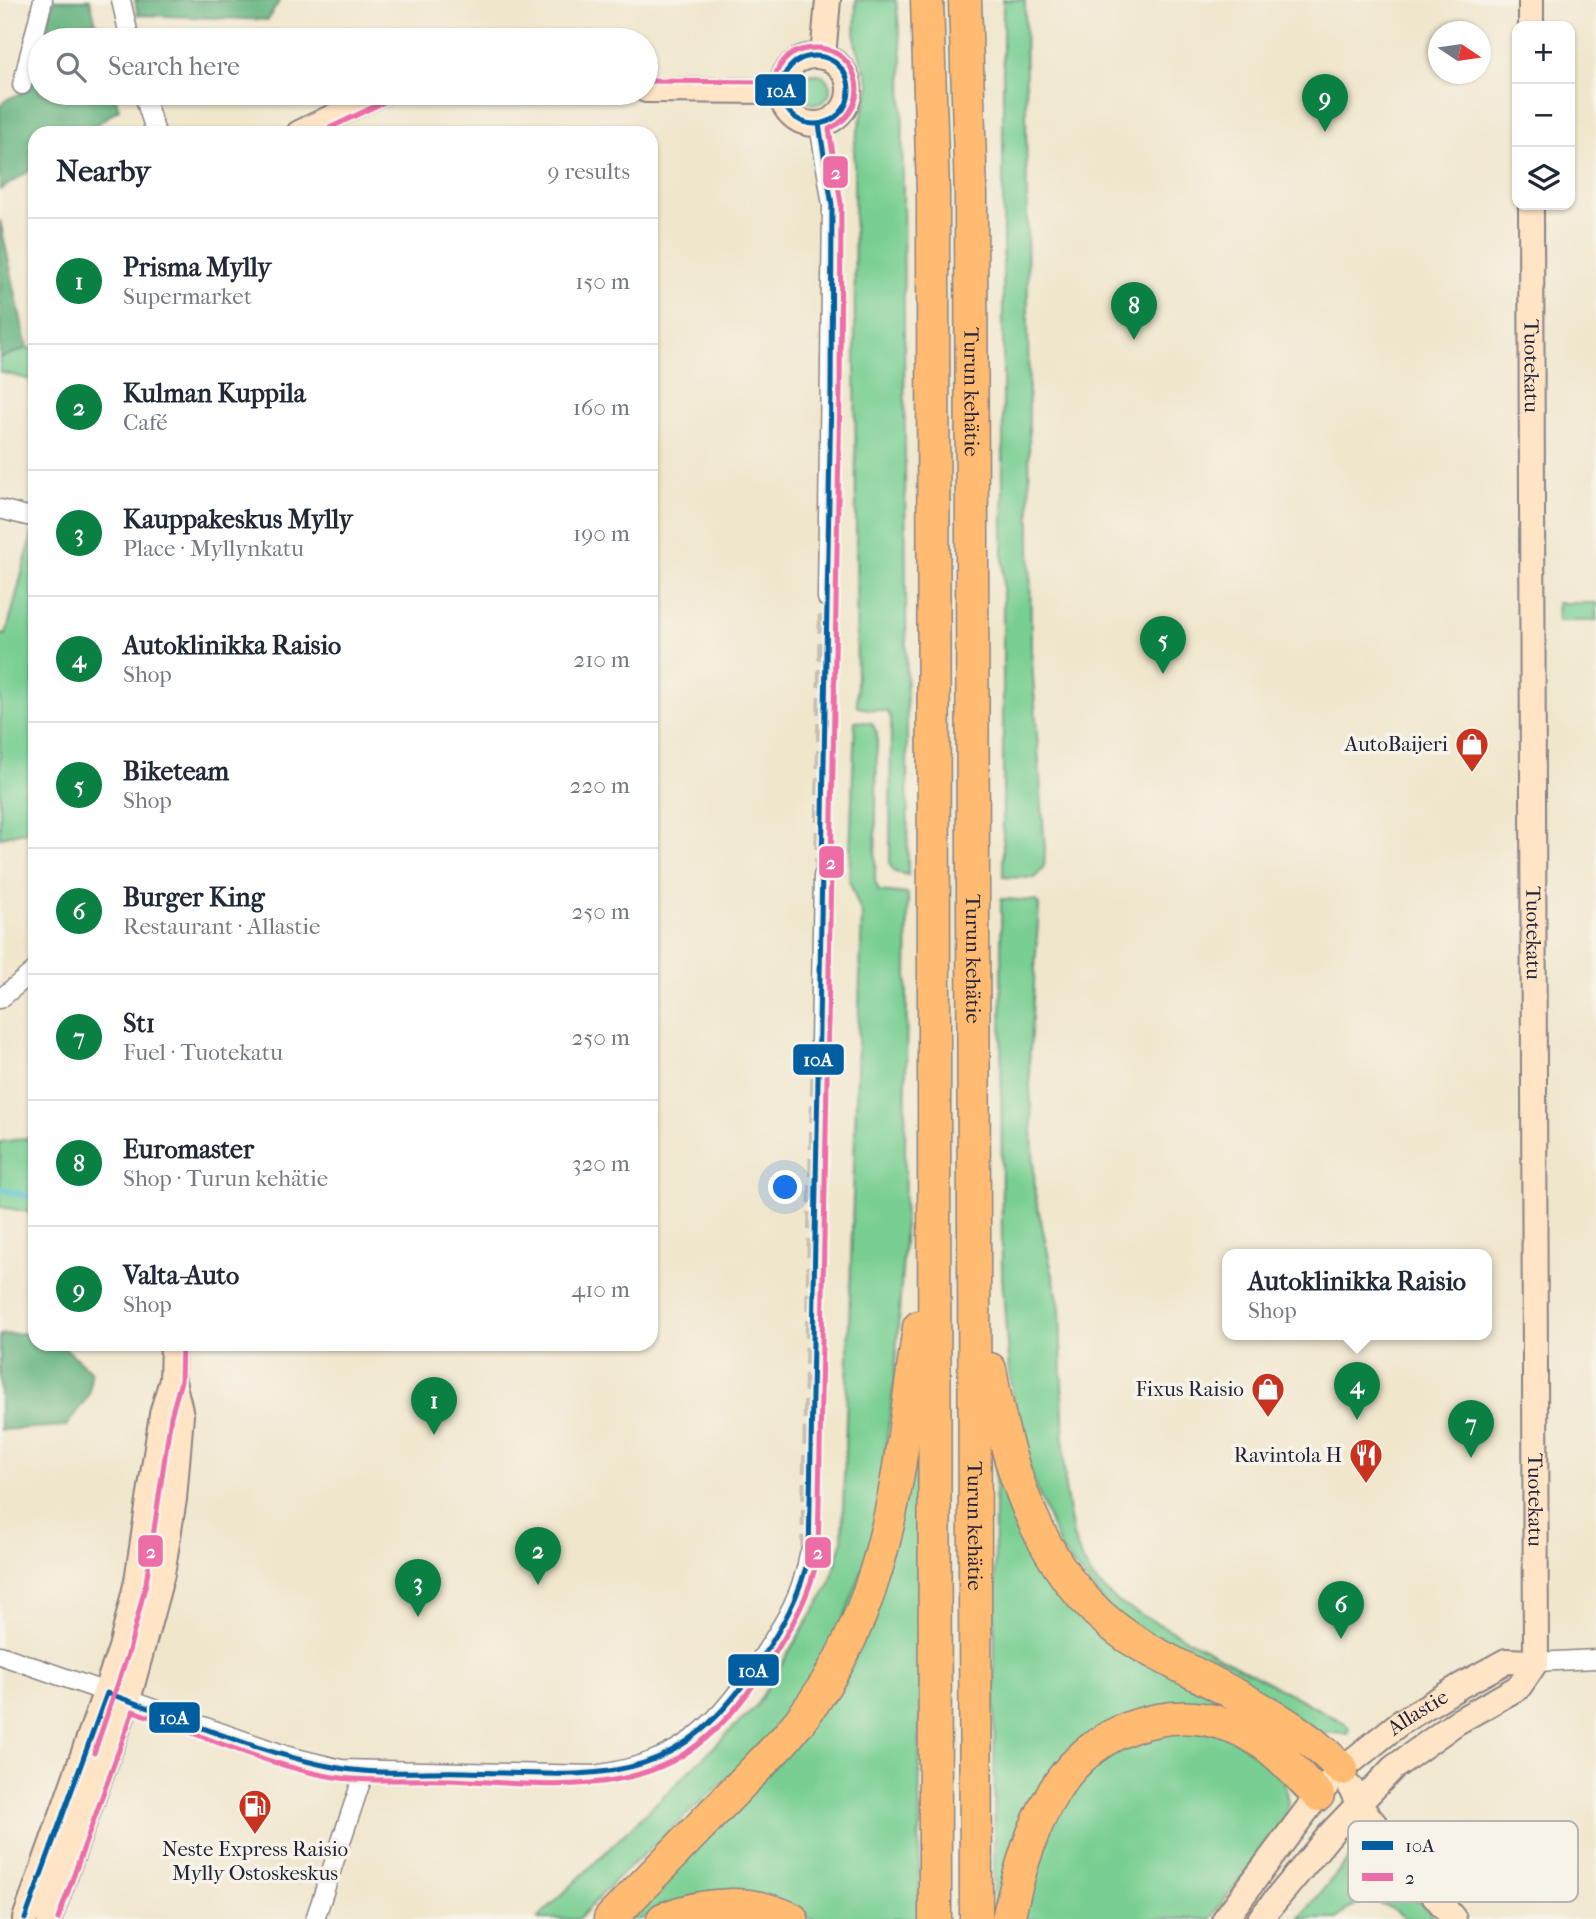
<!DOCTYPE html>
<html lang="en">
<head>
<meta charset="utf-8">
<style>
	body { margin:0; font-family:"IM FELL French Canon",serif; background:#f6f6f7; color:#1f2937 }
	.controls { position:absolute; right:21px; top:21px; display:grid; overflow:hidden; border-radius:14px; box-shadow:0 2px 5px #0004 }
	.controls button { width:63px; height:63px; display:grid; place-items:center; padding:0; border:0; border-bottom:2px solid #e0e1e3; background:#fff; color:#1f2937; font:35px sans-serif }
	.compass { position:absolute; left:1428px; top:21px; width:63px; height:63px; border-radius:50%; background:#fff; box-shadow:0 2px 5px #0004; rotate:103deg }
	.you { position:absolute; left:786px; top:1188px; width:24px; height:24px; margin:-18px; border:5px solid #fff; border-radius:50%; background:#1a73e8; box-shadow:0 0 0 10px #1a73e833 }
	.badge { display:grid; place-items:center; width:46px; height:46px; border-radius:50%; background:#0b8043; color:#fff; font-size:23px; font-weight:700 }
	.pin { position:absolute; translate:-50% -58px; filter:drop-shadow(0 2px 4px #0008) }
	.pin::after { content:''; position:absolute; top:37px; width:24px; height:21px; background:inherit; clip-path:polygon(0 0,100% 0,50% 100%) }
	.popup { position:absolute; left:1222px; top:1249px; width:270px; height:91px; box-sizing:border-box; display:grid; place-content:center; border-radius:14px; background:#fff; filter:drop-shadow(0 2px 5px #0005); font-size:23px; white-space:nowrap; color:#747a83 }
	.popup b { font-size:26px; color:#1f2937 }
	.popup::after { content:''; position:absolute; left:50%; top:100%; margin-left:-14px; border:14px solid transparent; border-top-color:#fff }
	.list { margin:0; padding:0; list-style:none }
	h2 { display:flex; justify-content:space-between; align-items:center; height:91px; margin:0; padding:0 28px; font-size:30px }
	h2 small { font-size:23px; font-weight:400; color:#747a83 }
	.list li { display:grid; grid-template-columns:46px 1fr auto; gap:21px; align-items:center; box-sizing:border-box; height:126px; padding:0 28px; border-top:2px solid #e0e1e3 }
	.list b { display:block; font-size:26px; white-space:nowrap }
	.list p { margin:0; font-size:23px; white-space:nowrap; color:#747a83 }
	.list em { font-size:23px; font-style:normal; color:#747a83 }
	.icon { flex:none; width:38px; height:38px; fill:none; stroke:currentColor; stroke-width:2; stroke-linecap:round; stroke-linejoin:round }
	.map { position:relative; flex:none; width:1596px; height:1919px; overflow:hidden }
	.search { position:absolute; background:#fff; box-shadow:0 2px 5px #0004; left:28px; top:28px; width:630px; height:77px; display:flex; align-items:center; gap:18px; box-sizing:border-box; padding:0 24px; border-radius:38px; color:#747a83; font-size:26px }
	.panel { position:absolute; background:#fff; box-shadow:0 2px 5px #0004; left:28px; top:126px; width:630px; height:1225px; border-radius:21px }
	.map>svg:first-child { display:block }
	.green { fill:#79cf93; stroke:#4e7867; stroke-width:2 }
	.forest { fill:#62b27d; stroke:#426a5c; stroke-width:2 }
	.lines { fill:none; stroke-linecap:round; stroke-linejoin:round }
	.stream { stroke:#54c0ce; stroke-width:6 }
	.street-tunnel { stroke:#c7bfaf; stroke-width:18; stroke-dasharray:18 9; stroke-linecap:butt }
	.street-casing { stroke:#898484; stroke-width:21 }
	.secondary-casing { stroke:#898484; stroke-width:28 }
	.highway-casing { stroke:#898484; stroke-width:35 }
	.street { stroke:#fff; stroke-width:18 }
	.secondary { stroke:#ffe4c6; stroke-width:24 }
	.highway { stroke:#ffbb71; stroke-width:32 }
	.bus-1-casing { stroke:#f7f3e8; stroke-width:10 }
	.bus-2-casing { stroke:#f7f3e8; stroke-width:10 }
	.bus-1 { stroke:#005ea1; stroke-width:5 }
	.bus-2 { stroke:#ed6ea7; stroke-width:5 }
	.labels { text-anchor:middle; stroke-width:7; stroke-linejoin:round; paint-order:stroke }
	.street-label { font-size:21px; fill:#22223b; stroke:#f7f3e8 }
	.poi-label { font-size:21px; fill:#22223b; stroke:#f7f3e8; text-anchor:end }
	.key { fill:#f7f3e8; stroke:#b7b4b4; stroke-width:2 }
	.key-label { font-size:19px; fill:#22223b }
	.line-badge { stroke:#f7f3e8; stroke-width:2.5 }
	.badge-label { font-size:19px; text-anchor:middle; font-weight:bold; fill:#fff }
</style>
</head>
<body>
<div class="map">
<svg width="1596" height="1919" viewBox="0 0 1596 1919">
	<rect width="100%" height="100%" fill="#f7f3e8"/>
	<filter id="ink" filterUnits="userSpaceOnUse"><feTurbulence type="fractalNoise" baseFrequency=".0143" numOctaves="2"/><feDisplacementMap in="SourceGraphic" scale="14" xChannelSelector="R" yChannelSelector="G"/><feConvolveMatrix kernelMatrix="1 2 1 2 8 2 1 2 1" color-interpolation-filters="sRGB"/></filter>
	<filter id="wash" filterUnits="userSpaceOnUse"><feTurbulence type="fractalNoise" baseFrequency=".00686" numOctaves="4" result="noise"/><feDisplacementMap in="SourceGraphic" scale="28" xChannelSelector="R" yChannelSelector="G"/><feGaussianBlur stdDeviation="1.57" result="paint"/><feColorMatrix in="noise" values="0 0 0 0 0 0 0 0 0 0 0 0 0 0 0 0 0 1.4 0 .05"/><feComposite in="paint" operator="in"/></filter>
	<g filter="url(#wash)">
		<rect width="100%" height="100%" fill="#f0e6cc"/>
		<g class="green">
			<path d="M856 0H896L902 57 908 875 895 872 890 865 891 719 888 712 857 707 854 159 855 142 870 85 855 42Z"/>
			<path d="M1003 0H1025L1031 647 1045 851 1044 866 1035 878 1003 877Z"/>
			<circle cx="815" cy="89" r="15"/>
			<path d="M27 348 35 350V381L0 372V358Z"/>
			<path d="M33 531 35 830 0 837V634L6 635Z"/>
			<path d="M1557 603H1596V621H1558Z"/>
			<path d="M855 721 872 723 877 734 875 881 879 891 908 894 904 1242 894 1385 877 1513 858 1594 806 1694 753 1755 615 1880 579 1919H537L756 1706 829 1586 842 1543 862 915 849 880Z"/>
			<path d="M1001 899 1036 901 1039 905 1029 1064 1035 1194 1060 1308 1065 1488 1073 1536 1081 1558 1094 1580 1117 1602 1345 1723 1349 1729 1347 1734 1319 1732 1113 1613 1061 1550 1022 1451 1009 1373 1002 1275Z"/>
			<path d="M35 1137V1213L0 1207V1142Z"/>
			<path d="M921 1436 919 1919H812L799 1912 661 1907 641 1919H623L794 1746 914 1437Z"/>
			<path d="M995 1459 1041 1561 1252 1718 1117 1723 994 1913Z"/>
			<path d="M1152 1730 1226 1732 1284 1779 1288 1804 1282 1824 1210 1919H1020L1043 1836 1082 1772Z"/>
			<path d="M1363 1849 1377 1857 1435 1919H1406C1380 1897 1360 1895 1337 1919H1299L1354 1852Z"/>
		</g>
		<g class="forest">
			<path d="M54 0H90L100 40H43Z"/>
			<path d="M135 0H280L268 20 138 15Z"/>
			<path d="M40 50V93H114L119 109 84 133H35V167L0 190V107L5 100 29 90Z"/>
			<path d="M0 220 27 348 0 358Z"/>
			<path d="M35 1332V1344H61L91 1372 89 1395 66 1426 0 1430V1335Z"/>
		</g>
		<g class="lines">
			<path class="stream" d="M0 1189 35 1198"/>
		</g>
	</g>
	<g filter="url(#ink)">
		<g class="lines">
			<g class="street-tunnel">
				<path d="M823 876 827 598"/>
				<path d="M809 1554 820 1042"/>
			</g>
			<defs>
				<g id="street">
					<path d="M121 0 130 40"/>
					<path d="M22 85 43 0"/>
					<path d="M143 93 156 133"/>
					<path d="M819 124 832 205 827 598"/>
					<path d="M0 509 35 518"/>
					<path d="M0 999 35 970"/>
					<path d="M820 1042 823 876"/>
					<path d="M0 1655 288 1756 341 1769 594 1775C684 1762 718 1726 766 1651 786 1620 803 1592 809 1554"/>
					<path d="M1536 1662 1596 1659"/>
					<path d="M315 1919 365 1770"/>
				</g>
				<g id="secondary">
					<path d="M1531 26V0"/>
					<circle cx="815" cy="90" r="34"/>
					<path d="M823 57 828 0"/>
					<path d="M646 90 781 91"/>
					<path d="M299 133 382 93"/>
					<path id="s1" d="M1531 205 1536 1662"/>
					<path d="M1351 1788 1358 1804 1454 1919"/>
					<path d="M25 1919 121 1648 137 1581 162 1414 172 1380 173 1344"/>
					<path d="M49 1919 128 1700 162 1574 174 1499 181 1415 173 1381"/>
					<path id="s2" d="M1225 1919 1318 1795 1342 1769 1401 1722 1462 1685 1506 1661 1536 1662"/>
					<path d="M1260 1919 1332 1832 1393 1768 1457 1722 1519 1687 1536 1662"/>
				</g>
				<g id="highway">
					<path d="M927 0 933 192 935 1919"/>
					<path id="s3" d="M965 0 971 196 976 1919"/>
					<path d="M990 1369C1008 1473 1044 1591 1144 1647 1212 1685 1286 1712 1342 1769"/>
					<path d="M610 1919 785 1739C890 1619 897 1478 919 1327"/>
					<path d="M663 1919C704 1902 752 1899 792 1919"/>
					<path d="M1008 1919C1029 1830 1056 1739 1158 1720 1194 1713 1229 1721 1260 1741 1282 1755 1299 1777 1318 1795"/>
				</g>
			</defs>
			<use href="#street" class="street-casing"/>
			<use href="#secondary" class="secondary-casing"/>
			<use href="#highway" class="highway-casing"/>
			<use href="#street" class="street"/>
			<use href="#secondary" class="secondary"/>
			<use href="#highway" class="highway"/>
			<defs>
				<g id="bus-1">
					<circle cx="815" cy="90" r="34"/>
					<path d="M25 1919 107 1693C183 1719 260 1754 339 1768 377 1775 426 1771 466 1772 603 1775 673 1791 758 1664 781 1629 801 1595 809 1554L831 393 832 205 819 124"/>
				</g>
				<g id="bus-2">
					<path d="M319 133 386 101"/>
					<path d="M94 1753 129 1651 146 1583 171 1416 181 1381 182 1344"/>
					<path d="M58 1919 133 1711C194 1732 278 1770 341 1778 375 1782 412 1779 447 1780 523 1782 612 1798 681 1756 718 1734 744 1700 768 1664 790 1630 811 1595 818 1554L840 393 841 204 829 129C880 106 855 35 801 50 785 55 777 67 773 82L646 81"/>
				</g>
			</defs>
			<use href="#bus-1" class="bus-1-casing"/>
			<use href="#bus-2" class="bus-2-casing"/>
			<use href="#bus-1" class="bus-1"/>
			<use href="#bus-2" class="bus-2"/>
		</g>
	</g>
	<defs>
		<symbol id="shop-pin" viewBox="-11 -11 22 30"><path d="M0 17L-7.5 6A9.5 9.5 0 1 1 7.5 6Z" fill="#c8321e" stroke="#f7f3e8"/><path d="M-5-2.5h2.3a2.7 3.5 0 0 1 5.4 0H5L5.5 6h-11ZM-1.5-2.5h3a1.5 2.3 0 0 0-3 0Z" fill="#fff"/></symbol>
		<symbol id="restaurant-pin" viewBox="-11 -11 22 30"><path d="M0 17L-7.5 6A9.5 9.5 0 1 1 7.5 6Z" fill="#c8321e" stroke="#f7f3e8"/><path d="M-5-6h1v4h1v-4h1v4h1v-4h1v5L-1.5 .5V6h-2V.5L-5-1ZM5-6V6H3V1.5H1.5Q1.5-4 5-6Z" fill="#fff"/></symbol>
		<symbol id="fuel-pin" viewBox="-11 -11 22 30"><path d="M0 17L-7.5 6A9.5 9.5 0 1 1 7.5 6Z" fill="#c8321e" stroke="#f7f3e8"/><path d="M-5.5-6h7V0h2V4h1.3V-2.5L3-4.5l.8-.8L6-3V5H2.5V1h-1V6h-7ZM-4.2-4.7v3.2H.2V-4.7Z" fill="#fff"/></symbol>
	</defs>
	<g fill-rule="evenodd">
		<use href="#shop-pin" x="1453" y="725" width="38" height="52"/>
		<use href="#shop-pin" x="1249" y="1370" width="38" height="52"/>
		<use href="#restaurant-pin" x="1347" y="1436" width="38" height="52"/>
		<use href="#fuel-pin" x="236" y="1787" width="38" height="52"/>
	</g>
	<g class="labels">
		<g class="street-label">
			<text dy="7" stroke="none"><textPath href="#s1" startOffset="161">Tuotekatu</textPath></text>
			<text dy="7" stroke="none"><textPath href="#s3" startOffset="392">Turun kehätie</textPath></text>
			<text dy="7" stroke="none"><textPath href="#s1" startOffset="728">Tuotekatu</textPath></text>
			<text dy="7" stroke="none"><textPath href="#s3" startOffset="959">Turun kehätie</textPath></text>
			<text dy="7" stroke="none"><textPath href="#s1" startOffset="1295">Tuotekatu</textPath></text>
			<text dy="7" stroke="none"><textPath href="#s3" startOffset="1526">Turun kehätie</textPath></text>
			<text dy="7" stroke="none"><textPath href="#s2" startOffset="285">Allastie</textPath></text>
		</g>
		<g class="poi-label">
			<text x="1448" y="751">AutoBaijeri</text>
			<text x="1244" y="1396">Fixus Raisio</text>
			<text x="1342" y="1462">Ravintola H</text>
			<text x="255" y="1856" text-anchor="middle">Neste Express Raisio<tspan x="255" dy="24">Mylly Ostoskeskus</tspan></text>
		</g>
	</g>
	<rect x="1348" y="1821" width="230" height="81" rx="10" class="key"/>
	<rect x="1362" y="1841" width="31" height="9" fill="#005ea1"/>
	<rect x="1362" y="1873" width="31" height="8" fill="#ed6ea7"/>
	<g class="key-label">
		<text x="1405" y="1852">10A</text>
		<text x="1405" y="1884">2</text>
	</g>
	<g class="line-badge">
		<rect x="754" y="73" width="53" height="34" rx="7" fill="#005ea1"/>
		<rect x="822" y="155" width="27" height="34" rx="7" fill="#ed6ea7"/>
		<rect x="818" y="845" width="27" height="34" rx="7" fill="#ed6ea7"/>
		<rect x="792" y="1043" width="53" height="33" rx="7" fill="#005ea1"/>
		<rect x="137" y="1534" width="27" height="34" rx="7" fill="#ed6ea7"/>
		<rect x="804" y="1536" width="28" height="33" rx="7" fill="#ed6ea7"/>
		<rect x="727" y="1653" width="53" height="34" rx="7" fill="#005ea1"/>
		<rect x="148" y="1701" width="53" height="33" rx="7" fill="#005ea1"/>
	</g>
	<g class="badge-label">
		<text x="781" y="97">10A</text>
		<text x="836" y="179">2</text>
		<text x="831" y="869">2</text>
		<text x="818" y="1066">10A</text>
		<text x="151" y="1558">2</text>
		<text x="818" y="1559">2</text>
		<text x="753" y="1677">10A</text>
		<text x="174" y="1724">10A</text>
	</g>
</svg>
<div class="controls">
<button>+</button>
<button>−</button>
<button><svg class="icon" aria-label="layers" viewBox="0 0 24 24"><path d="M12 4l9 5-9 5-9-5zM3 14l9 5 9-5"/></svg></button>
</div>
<svg class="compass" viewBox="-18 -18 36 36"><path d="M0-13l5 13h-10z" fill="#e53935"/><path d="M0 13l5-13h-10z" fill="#747a83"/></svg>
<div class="you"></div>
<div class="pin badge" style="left:434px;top:1435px">1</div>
<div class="pin badge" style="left:538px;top:1585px">2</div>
<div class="pin badge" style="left:418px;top:1617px">3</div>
<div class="pin badge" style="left:1357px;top:1420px">4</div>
<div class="popup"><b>Autoklinikka Raisio</b>Shop</div>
<div class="pin badge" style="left:1163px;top:674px">5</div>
<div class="pin badge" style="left:1341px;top:1639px">6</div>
<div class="pin badge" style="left:1471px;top:1458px">7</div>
<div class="pin badge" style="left:1134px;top:340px">8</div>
<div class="pin badge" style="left:1325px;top:132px">9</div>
<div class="search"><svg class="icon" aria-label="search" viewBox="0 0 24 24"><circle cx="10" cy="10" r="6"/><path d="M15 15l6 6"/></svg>Search here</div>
<section class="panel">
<h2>Nearby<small>9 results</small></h2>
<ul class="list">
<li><span class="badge">1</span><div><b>Prisma Mylly</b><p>Supermarket</p></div><em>150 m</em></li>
<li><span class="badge">2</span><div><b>Kulman Kuppila</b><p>Café</p></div><em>160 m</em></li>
<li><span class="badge">3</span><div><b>Kauppakeskus Mylly</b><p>Place · Myllynkatu</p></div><em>190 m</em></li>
<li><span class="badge">4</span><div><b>Autoklinikka Raisio</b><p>Shop</p></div><em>210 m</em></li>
<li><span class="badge">5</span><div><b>Biketeam</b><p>Shop</p></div><em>220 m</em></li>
<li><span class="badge">6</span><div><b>Burger King</b><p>Restaurant · Allastie</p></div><em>250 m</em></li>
<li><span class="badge">7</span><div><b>St1</b><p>Fuel · Tuotekatu</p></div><em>250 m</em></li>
<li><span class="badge">8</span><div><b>Euromaster</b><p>Shop · Turun kehätie</p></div><em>320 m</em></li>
<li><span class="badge">9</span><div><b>Valta-Auto</b><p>Shop</p></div><em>410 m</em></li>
</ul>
</section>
</div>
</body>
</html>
